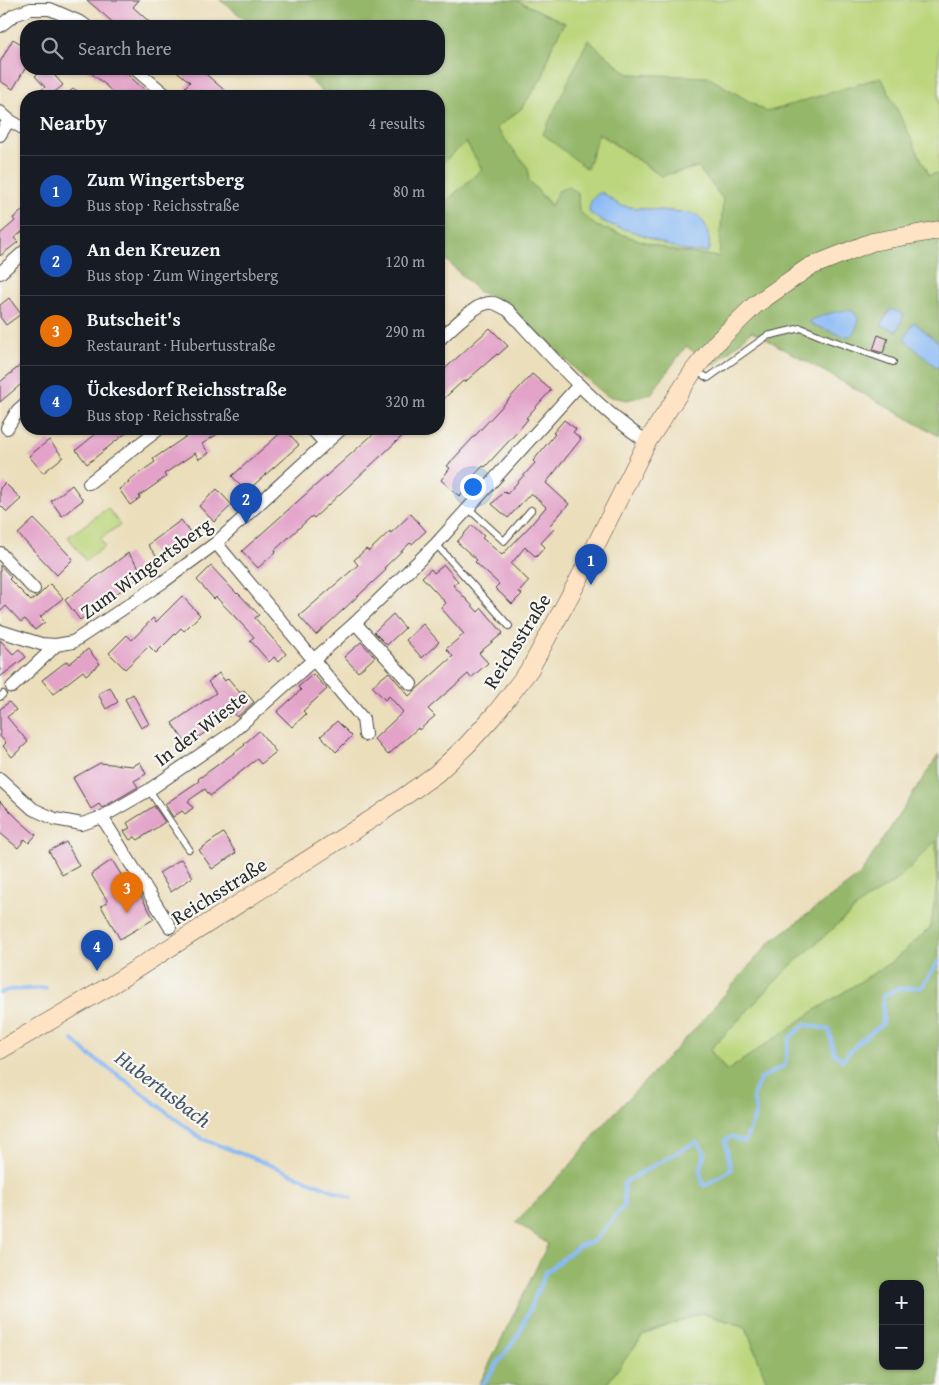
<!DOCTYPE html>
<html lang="en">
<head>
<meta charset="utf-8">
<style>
	body { margin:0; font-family:"Gentium Book Plus",serif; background:#242831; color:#f1f3f6 }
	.controls { position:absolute; right:15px; bottom:15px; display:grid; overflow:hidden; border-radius:10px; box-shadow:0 1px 4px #0004 }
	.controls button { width:45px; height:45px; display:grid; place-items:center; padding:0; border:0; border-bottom:1px solid #363941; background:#171b24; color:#f1f3f6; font:25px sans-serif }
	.you { position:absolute; left:472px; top:486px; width:18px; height:18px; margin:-12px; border:4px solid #fff; border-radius:50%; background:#1a73e8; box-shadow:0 0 0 8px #1a73e833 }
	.badge { display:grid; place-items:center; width:32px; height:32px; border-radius:50%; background:#d690ce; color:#fff; font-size:16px; font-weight:700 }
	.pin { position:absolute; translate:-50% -41px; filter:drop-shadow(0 1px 2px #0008) }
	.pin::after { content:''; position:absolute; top:26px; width:18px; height:15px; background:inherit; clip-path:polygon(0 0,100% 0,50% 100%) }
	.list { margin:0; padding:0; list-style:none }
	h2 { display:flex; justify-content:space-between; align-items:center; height:65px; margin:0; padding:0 20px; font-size:21px }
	h2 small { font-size:16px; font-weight:400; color:#9ea1a6 }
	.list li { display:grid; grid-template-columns:32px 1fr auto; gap:15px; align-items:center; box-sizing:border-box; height:70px; padding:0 20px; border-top:1px solid #363941 }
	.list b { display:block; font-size:19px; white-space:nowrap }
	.list p { margin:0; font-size:16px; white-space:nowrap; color:#9ea1a6 }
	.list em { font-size:16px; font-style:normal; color:#9ea1a6 }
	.icon { flex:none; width:28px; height:28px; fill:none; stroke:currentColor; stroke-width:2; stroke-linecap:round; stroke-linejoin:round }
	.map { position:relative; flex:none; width:939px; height:1385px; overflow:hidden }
	.search { position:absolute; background:#171b24; box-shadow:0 1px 4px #0004; left:20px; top:20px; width:425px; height:55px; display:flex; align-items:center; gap:12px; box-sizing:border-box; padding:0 18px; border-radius:20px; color:#9ea1a6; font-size:19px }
	.panel { position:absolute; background:#171b24; box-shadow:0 1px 4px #0004; left:20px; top:90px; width:425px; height:345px; border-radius:20px }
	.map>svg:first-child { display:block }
	.green { fill:#bbd67b; stroke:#738053; fill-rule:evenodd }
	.forest { fill:#94b76b; stroke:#60714b; fill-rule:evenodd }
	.water { fill:#89b9f5; stroke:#5a7290 }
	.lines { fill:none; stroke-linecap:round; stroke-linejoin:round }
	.stream { stroke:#89b9f5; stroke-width:4 }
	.building { fill:#e3a3c9 }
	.lane-casing { stroke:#484641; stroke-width:8 }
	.street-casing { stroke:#484641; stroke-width:14 }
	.secondary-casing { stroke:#484641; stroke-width:19 }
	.lane { stroke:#fff; stroke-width:6 }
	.street { stroke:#fff; stroke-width:12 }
	.secondary { stroke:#fee4c5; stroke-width:18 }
	.labels { text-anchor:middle; stroke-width:4.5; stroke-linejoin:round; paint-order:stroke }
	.street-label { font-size:20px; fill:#2b2b2b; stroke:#f6f6f2 }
	.water-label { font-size:21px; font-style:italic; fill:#475668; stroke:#f6f6f2 }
</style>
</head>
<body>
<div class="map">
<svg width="939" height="1385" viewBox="0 0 939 1385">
	<rect width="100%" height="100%" fill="#f6f6f2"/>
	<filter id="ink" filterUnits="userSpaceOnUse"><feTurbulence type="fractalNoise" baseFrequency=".02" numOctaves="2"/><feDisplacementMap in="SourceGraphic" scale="10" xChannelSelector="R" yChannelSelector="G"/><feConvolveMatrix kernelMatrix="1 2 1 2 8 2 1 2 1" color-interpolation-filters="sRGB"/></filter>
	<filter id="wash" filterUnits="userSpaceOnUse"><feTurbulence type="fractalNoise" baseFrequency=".0096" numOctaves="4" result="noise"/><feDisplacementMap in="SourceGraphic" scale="20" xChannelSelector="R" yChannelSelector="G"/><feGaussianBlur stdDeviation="1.12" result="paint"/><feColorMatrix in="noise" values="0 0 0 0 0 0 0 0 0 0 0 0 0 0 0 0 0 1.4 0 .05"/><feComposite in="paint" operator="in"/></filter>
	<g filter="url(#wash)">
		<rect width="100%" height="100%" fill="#ebdebb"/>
		<g class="green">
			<path d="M516 0H939V173L929 175 881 78 767 112 708 77 628 74 588 41 587 168 598 133 661 176 698 167 723 199 720 257 675 251 642 241 596 226 578 211V192L552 206 529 181 496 128 521 109 543 76 551 48 565 23ZM603 193 619 205 629 207 690 213 705 224 710 246V250L707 252 688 251 668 245 656 241 646 236 601 221Z"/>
			<path d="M466 142 482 169 441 206 439 204V166Z"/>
			<path d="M108 508 120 525 100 539 105 546 86 561 68 537Z"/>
			<path d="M936 840 937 884 931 927 893 961 817 1009 727 1071 710 1050 788 968 864 901 896 881Z"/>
			<path d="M701 1313 746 1327 768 1385H606L643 1335Z"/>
		</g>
		<g class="forest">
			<path d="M220 0H516L565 23 551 48 543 76 521 109 496 128 528 168 529 181 551 206 558 191 568 187 578 192 579 211 596 226 642 241 675 251 719 257 723 199 698 167 661 176 599 133 587 169 543 134 588 40 628 74 708 77 767 112 881 77 929 175 939 173V343L914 322 937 368 939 367V436L752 331 713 366 686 346 651 394 627 400 607 396 574 368 506 302 479 292 439 253V208L482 169 466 142 439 166V96H327L298 69H439V26H254ZM889 310 903 314V317L897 331 881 325Z"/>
			<path d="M939 754V1385H768L746 1327 701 1313 643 1335 606 1385H479L548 1244 516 1222 573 1162 603 1125 694 1030 769 943 859 876ZM936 841 937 884 931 927 893 961 817 1009 727 1071 710 1050 788 968 864 901 896 881ZM883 1284H920V1366H883Z"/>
		</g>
		<g class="water">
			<path d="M599 193H603L619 205 629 207 690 213C695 214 698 215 701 219 707 225 712 245 708 252 701 251 694 252 688 251 671 248 658 241 643 235 627 229 602 225 589 212 589 204 592 198 599 193Z"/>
			<path d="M891 309 903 314V317L897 331 881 325Z"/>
			<path d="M849 310 854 312 859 320C856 328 855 335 846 337L811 324 810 321C822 315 835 311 849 310Z"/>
			<path d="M914 322 939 343V367L937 368 904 339Z"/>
		</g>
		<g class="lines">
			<g class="stream">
				<path d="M0 993 8 990 46 988"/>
				<path d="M73 1040 88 1054 125 1080 202 1139 258 1160 351 1198"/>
				<path d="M482 1385 519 1334 546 1272 579 1246 594 1241 624 1206V1183L642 1172 696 1142 705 1152 700 1172 704 1186 731 1170 725 1140 732 1137 745 1142 756 1113 753 1096 760 1079 785 1065 789 1039 805 1024 829 1030 834 1053 842 1060 860 1041 883 1024V996L896 989 922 987 939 961"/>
			</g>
		</g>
		<g id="blocks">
			<g class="building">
				<path d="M87 0H139L133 7 154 26H117Z"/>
				<path d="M13 39 26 47V67L13 89 0 81V62Z"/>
				<path d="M44 69H49L63 85 50 96H34L45 87 35 76Z"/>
				<path d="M86 69H121L152 96H117L106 86V85Z"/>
				<path d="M174 69H200L231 96H196L185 87 190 82Z"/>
				<path d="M26 208V236L23 231 14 238 18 242 0 256V234L15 221 13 218Z"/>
				<path d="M9 298 21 314 6 325 0 317V305Z"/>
				<path d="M490 328 508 346 498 355 497 354 465 382 463 381 439 403V374Z"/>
				<path d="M878 335 888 339 883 353 873 350Z"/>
				<path d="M26 361V380L0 402V382Z"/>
				<path d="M532 374 551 390 526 418 528 419 519 430 485 467 483 466 467 483 468 487 459 496 441 480 450 468 447 466Z"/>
				<path d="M564 420 576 429 573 432 581 439 546 483 569 504 550 525 554 529 541 543 545 547 536 557 525 547 511 564 529 581 519 592 522 594 512 604 495 588 499 584 475 562 477 560 457 542 472 525 484 536 482 538 502 555 530 526 546 507 531 493 508 518 492 504 504 491 507 494 535 463 533 461 555 434 553 433Z"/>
				<path d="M102 429H131L87 464 76 450Z"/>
				<path d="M197 429H225L202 444 209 453 199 459 195 453 164 474 166 477 139 496 140 498 130 505 119 489 129 483 128 481 155 462 153 459Z"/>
				<path d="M285 429 299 445 246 492 232 476Z"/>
				<path d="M379 429H410L314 518 312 516 275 550 276 552 258 568 242 551Z"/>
				<path d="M49 440 63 457 43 473 29 456Z"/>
				<path d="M5 483 21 499 7 512 0 505V488Z"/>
				<path d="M72 485 83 500 62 516 51 501Z"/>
				<path d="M217 489 232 505 214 522 199 506Z"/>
				<path d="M411 514 426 531 412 544 410 543 384 568 386 570 316 635 299 616 358 565 354 560 366 549 369 551 390 531 391 533Z"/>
				<path d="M34 519 73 559 57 575 18 534Z"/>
				<path d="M181 520 193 536 160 561 148 545Z"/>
				<path d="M128 553 144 574 80 620 65 600Z"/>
				<path d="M0 565 11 577 9 579 31 601 39 595 50 584 63 598 40 617 45 622 35 630 25 619 21 622 6 606 0 612Z"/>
				<path d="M444 565 458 581 453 585 478 612 482 608 503 633 479 653 488 663 471 678 468 674 428 709 435 716 419 730 418 728 388 755 374 739 403 712 389 696 385 700 372 686 389 672 409 696 453 656 446 649 464 634 441 608 446 603 422 577 431 569 434 573Z"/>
				<path d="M211 566 237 594 238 593 259 615 255 618 286 654 278 662 274 657 269 662 250 640 254 637 216 597 214 599 197 580Z"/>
				<path d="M182 596 200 615 184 631 181 628 156 653 149 646 125 669 109 653 127 635 132 640 153 618 156 622Z"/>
				<path d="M393 614 405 628 387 645 374 632Z"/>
				<path d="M423 624 439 642 422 658 406 640Z"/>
				<path d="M0 640 13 654 19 649 26 657 0 677Z"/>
				<path d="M361 642 375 657 358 672 344 657Z"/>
				<path d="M88 649 100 664 86 675 83 671 53 694 42 680 67 661 69 664Z"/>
				<path d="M219 673 225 681 228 678 240 693 244 690 254 702 237 717 233 713 187 745 172 723 216 693 208 682Z"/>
				<path d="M313 674 327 689 303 711 306 714 292 727 277 712 301 690 298 687Z"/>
				<path d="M110 687 118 702 106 709 98 694Z"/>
				<path d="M133 694 149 724 141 728 125 699Z"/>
				<path d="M9 702 16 710 7 717 28 742 12 757 3 746 6 743 0 736V709Z"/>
				<path d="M337 721 352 736 336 752 321 736Z"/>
				<path d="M259 731 276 752 261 764 257 759 210 796 205 789 188 801 193 808 185 814 182 811 173 817 165 804 199 781 198 779 245 745 244 744Z"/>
				<path d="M140 762 146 774 134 781 138 787 102 808 99 804 91 809 73 778 100 763 133 766Z"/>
				<path d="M0 801 18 819 36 835 29 843 25 839 18 848 0 833Z"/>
				<path d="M154 806 165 822 138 840 135 837 130 840 124 831 130 828 127 823Z"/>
				<path d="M223 833 236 853 212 869 199 850Z"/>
				<path d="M66 842 79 866 62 875 49 851Z"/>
				<path d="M181 859 193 877 171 892 159 873Z"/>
				<path d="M112 860 130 889 135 886 154 919 120 939 101 906 108 902 91 874Z"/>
			</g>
		</g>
	</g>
	<g filter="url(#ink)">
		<use href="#blocks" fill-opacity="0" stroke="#484641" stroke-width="1"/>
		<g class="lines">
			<defs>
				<g id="lane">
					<path d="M70 96 74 93"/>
					<path d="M696 371 708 378 767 336 801 328 828 339 893 362"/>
					<path d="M468 508 504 541 531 510"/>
					<path d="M436 544 509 626"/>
					<path d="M0 697 3 694"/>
					<path d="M149 790 189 849"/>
				</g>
				<g id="street">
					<path d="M0 26 14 15 31 9H50L82 23 86 26"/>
					<path d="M135 69 167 96"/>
					<path d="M0 112 9 120 26 130"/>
					<path d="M0 135 9 120"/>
					<path d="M0 273 26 250"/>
					<path d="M439 340C450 330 478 300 493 303 498 304 503 308 508 310 551 356 594 406 647 442"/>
					<path d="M7 428 18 410 26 403"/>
					<path d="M312 429 325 443"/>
					<path d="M89 483 159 429"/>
					<path d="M216 543 363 719 365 735"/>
					<path d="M0 553 34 589"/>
					<path d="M355 623 411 684"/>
					<path d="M0 631 41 644 56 645 73 642 163 582 216 543 341 429"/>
					<path d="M12 687 45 656 56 645"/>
					<path d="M0 779 33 809 55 819 82 824 102 817 170 927"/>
					<path d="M102 817 149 790 229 735 355 623 436 544 579 385"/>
				</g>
				<path id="secondary" d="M0 1050 108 987 378 815 436 774 467 745 496 713 530 669 579 579 647 442 694 370 716 343 755 305 809 267 872 242 939 230"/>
			</defs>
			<use href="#lane" class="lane-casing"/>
			<use href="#street" class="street-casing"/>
			<use href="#secondary" class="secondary-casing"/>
			<use href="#lane" class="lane"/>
			<use href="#street" class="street"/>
			<use href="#secondary" class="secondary"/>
		</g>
	</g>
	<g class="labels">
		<g class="street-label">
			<text transform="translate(146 568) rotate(-36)" y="7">Zum Wingertsberg</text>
			<text transform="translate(517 641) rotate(-58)" y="7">Reichsstraße</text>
			<text transform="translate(201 728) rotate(-37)" y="7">In der Wieste</text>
			<text transform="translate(219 891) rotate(-32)" y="7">Reichsstraße</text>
		</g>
		<g class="water-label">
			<text transform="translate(163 1089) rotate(37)" y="7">Hubertusbach</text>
		</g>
	</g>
</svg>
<div class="controls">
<button>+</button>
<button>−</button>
</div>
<div class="you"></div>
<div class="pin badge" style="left:591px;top:585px;background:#1a4fb4">1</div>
<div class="pin badge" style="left:246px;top:524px;background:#1a4fb4">2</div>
<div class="pin badge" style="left:127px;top:913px;background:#e8710a">3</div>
<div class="pin badge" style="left:97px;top:971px;background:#1a4fb4">4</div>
<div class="search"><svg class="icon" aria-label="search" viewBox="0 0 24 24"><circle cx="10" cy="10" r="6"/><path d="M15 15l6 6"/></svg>Search here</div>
<section class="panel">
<h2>Nearby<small>4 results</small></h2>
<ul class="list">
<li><span class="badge" style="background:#1a4fb4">1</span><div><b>Zum Wingertsberg</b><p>Bus stop · Reichsstraße</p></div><em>80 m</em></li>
<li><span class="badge" style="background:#1a4fb4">2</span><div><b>An den Kreuzen</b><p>Bus stop · Zum Wingertsberg</p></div><em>120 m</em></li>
<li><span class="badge" style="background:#e8710a">3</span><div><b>Butscheit's</b><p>Restaurant · Hubertusstraße</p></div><em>290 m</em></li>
<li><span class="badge" style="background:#1a4fb4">4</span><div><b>Ückesdorf Reichsstraße</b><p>Bus stop · Reichsstraße</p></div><em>320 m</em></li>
</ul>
</section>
</div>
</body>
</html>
